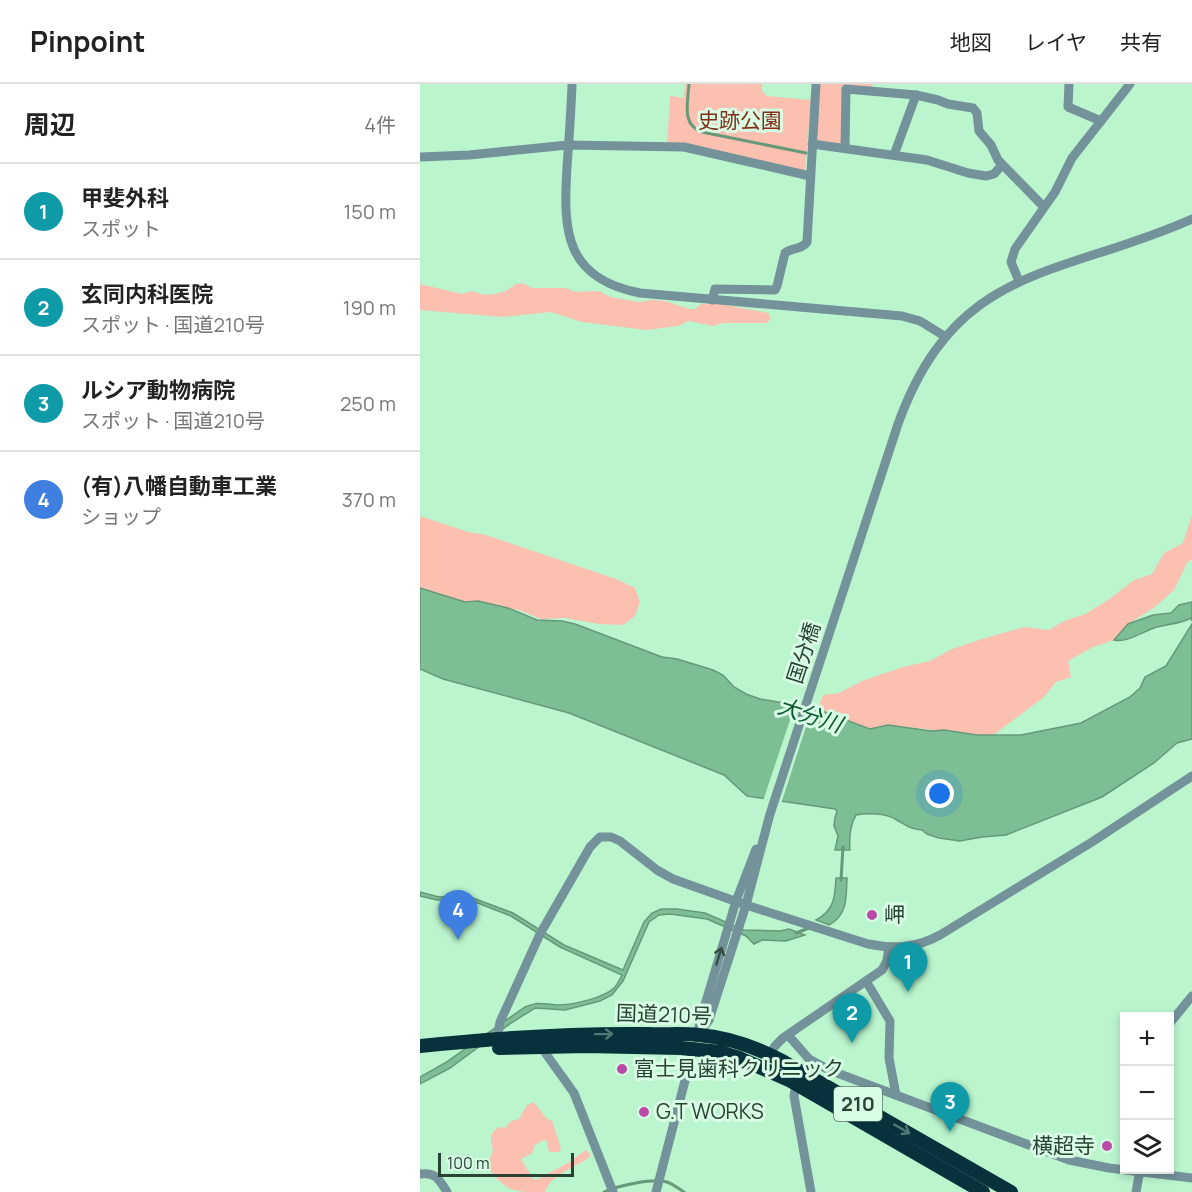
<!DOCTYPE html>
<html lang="ja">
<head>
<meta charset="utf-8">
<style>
	body { margin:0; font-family:Manrope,"Noto Sans JP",sans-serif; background:#f6f6f6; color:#222 }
	.controls { position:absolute; right:18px; bottom:18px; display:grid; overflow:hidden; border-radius:0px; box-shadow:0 3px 9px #0003 }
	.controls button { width:54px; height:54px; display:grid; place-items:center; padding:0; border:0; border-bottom:2px solid #e0e0e0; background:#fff; color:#222; font:30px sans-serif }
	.scale { position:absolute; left:18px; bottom:15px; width:136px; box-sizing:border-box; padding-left:6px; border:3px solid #2a4233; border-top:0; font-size:16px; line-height:21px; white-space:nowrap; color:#2a4233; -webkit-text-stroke:4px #d9fce4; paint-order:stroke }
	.you { position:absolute; left:520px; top:710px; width:21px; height:21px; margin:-15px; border:4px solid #fff; border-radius:50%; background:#1a73e8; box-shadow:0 0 0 9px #1a73e833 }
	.badge { display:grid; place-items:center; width:39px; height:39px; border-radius:50%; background:#bb4aa6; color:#fff; font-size:20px; font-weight:700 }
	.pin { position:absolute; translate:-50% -50px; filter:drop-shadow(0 2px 3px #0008) }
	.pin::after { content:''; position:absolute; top:32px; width:21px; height:18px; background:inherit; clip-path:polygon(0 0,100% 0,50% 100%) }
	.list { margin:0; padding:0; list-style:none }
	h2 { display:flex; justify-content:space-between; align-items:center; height:78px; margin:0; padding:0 24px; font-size:26px }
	h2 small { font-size:20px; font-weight:400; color:#767676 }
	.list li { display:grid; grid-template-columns:39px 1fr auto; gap:18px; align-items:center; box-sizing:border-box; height:96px; padding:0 24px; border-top:2px solid #e0e0e0 }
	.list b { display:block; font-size:22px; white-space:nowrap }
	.list p { margin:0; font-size:20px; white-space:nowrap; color:#767676 }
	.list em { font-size:20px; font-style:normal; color:#767676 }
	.icon { flex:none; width:33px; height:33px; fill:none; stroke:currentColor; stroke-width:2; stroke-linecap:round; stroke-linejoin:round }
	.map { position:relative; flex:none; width:772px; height:1108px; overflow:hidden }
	header { display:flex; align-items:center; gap:36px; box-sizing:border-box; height:84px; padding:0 30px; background:#fff; border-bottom:2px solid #e0e0e0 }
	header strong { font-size:28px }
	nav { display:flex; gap:33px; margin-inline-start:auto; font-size:21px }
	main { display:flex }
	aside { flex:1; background:#fff }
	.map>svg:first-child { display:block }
	.green { fill:#fbc0b0 }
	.water { fill:#7ebe95; stroke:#659978; stroke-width:1.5 }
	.pier { fill:#baf5ce }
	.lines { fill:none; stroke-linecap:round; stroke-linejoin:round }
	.stream { stroke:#659978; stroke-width:3 }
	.minor { stroke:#74929a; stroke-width:9 }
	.highway { stroke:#07323b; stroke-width:14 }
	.oneway { stroke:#354e42 }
	.oneway2 { stroke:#507976 }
	.poi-dot { fill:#bb4aa6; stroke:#d9fce4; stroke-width:2 }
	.labels { text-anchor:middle; stroke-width:6; stroke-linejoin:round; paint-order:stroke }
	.shield { fill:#d9fce4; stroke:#5e7a68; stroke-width:1.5 }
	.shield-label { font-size:20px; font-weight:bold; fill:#2a4233 }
	.park-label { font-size:21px; fill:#812f19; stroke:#d9fce4 }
	.street-label { font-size:21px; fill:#2a4233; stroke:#d9fce4 }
	.poi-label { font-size:21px; fill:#2a4233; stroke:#d9fce4; text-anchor:start }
	.water-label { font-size:22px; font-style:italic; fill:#095833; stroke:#d9fce4 }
</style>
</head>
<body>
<header>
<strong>Pinpoint</strong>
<nav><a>地図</a><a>レイヤ</a><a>共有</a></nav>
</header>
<main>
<aside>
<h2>周辺<small>4件</small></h2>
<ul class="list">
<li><span class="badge" style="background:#0f9aa8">1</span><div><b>甲斐外科</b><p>スポット</p></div><em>150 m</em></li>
<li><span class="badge" style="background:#0f9aa8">2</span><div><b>玄同内科医院</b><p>スポット · 国道210号</p></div><em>190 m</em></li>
<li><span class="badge" style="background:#0f9aa8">3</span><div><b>ルシア動物病院</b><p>スポット · 国道210号</p></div><em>250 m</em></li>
<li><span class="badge" style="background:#3f7fe0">4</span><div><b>(有)八幡自動車工業</b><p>ショップ</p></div><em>370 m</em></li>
</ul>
</aside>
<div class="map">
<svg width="772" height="1108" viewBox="0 0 772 1108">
	<rect width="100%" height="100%" fill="#baf5ce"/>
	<g class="green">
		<path d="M265 0H342V7L347 12 391 16 385 86 382 88 247 62 250 12 264 14Z"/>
		<path d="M399 0H452L451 5 424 4 423 62 395 58Z"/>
		<path d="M102 199 112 204H145L156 208 179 207 190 213 219 218 231 216 245 217 269 225H275L281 220 295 219 348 229 351 234 347 239H304L293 242 269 237 258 242 226 246 162 238 131 228 82 233 0 226V200L42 210 52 207 63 211 75 210 86 207 96 200Z"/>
		<path d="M772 430V475L767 479 754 506 735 523 708 540 694 556 673 563 648 577 651 593 636 598 624 613 572 652 468 641 450 645 398 624 403 611 419 609 442 597 483 583 510 577 532 565 562 555 604 543 629 546 644 537 665 530 688 516 714 496 732 490 744 469 763 459Z"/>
		<path d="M0 432 48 448 66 451 196 495 215 504 220 518 215 532 203 541 178 540 145 534 121 535 99 526 44 519 0 507Z"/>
		<path d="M114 1018 127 1035 132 1037 141 1064 139 1068H129L127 1057 124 1056 115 1061 112 1069 101 1075 113 1095 116 1096 148 1079 166 1066 171 1071C159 1084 132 1087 125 1108 91 1108 86 1108 67 1082L73 1066C70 1055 69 1048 80 1043L85 1044 91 1037 99 1035 107 1021Z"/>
	</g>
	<g class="water">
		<path d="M0 504 45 518 58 517 88 524 117 536 142 537 155 540 242 573 257 575 293 586 303 591 314 603 326 610 340 615 394 624 450 645 468 641 511 647 524 646 557 651H601L661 639 710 613 720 604 725 593 746 582 772 540V655L757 659 734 679 682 713 586 751 562 753 540 757 519 754 507 750 502 746C489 745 486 741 475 735 466 729 447 729 436 731 430 741 429 754 430 766H415L418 752 414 742 415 734 417 727 415 725 327 712 304 691 149 629 23 595 0 585Z"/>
		<path d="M772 518V537L771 534C760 540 747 540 734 544 722 548 707 559 694 556L708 540 733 531 751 529 759 521Z"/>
		<path d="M416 794H427C426 813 428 831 409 841L396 836C414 826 415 814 416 794Z"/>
		<path d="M0 808 19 813 45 811 93 829 144 861 203 886 224 838 232 829 241 825H257L285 829 324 846 360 847 369 845 385 851 366 857 342 856 334 860 326 852 287 835 250 830 239 831 229 838 203 897 192 911 180 917 145 926 115 924 91 939 30 984 0 1000V993L25 979 105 923C120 917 122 920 137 921 152 921 185 914 195 903 198 899 200 895 202 891L140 863 91 832 45 814 17 816 0 812Z"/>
	</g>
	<path class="pier" d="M376 618 393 621 361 720 343 717Z"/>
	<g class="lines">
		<g class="stream">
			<path d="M269 0C268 18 261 41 282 48L386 69"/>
			<path d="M421 796 423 763"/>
			<path d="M376 849 389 844"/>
			<path d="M184 1108C196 1102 233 1094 247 1098 253 1100 259 1105 264 1108"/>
		</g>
		<g class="minor">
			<path d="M152 0C151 28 149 55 147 83 143 148 145 194 220 209L482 232 500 237 526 253"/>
			<path d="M649 0 648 23 681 37"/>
			<path d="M392 60 507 76 548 89 566 92 574 90 582 81"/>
			<path d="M425 63 426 5 496 11 518 16 528 20 553 24 557 29 559 47 571 61 578 76 621 120"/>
			<path d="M474 71 496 11"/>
			<path d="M0 73 49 71 148 61 264 63 390 92"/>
			<path d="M599 197 591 178 595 165 635 108 652 74 710 0"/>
			<path d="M292 216 295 205 355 206 357 202 365 169C372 163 382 166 387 158L396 0"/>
			<path d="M446 897 470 937 469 974 476 1011"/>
			<path d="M750 939 772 912"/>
			<path d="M278 949 281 934 316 817 336 765"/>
			<path d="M278 951 289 936 326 821 350 730 478 340C536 179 639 194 772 135"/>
			<path d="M368 951 389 975 409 986 649 1076 689 1084 772 1094"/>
			<path d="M77 955 80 938 120 850 170 763 180 753H191L200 757 237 786 253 795 326 821 448 860C474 865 497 864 520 851L672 758 772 692"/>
			<path d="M122 962 126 970 154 1009 193 1108"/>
			<path d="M350 970 355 962 363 954 462 886 467 877 469 863"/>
			<path d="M376 1000 374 1012 391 1108"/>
			<path d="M0 1090C16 1088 19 1095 27 1108"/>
			<path d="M236 1108 274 962"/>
			<path d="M716 1108 720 1086"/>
		</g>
		<g class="highway">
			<path d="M0 962C76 954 151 949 228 950 244 951 261 949 278 951 308 953 338 964 364 978L591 1108"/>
			<path d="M79 964 166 962 261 964 300 968 319 974 369 996 563 1108"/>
		</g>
	</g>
	<defs><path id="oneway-shaft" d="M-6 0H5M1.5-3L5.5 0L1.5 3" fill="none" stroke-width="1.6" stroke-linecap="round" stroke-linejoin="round" transform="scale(1.5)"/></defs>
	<use class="oneway" href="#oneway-shaft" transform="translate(299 872) rotate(-73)"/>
	<g class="oneway2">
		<use href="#oneway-shaft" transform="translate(184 950) rotate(-1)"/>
		<use href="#oneway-shaft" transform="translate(482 1045) rotate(30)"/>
	</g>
	<g class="poi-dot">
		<circle cx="452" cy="831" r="6"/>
		<circle cx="202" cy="985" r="6"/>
		<circle cx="224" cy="1028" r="6"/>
		<circle cx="687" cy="1062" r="6"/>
	</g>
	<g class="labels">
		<rect class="shield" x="414" y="1003" width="48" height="34" rx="4.5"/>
		<g class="shield-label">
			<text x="438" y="1027">210</text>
		</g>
		<g class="park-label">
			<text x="320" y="44">史跡公園</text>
		</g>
		<g class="street-label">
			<text transform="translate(384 569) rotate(-72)" y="7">国分橋</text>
			<text transform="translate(244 931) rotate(2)" y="7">国道210号</text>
		</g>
		<g class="poi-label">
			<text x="464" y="838">岬</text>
			<text x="214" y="992">富士見歯科クリニック</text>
			<text x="236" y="1035">G.T WORKS</text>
			<text x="675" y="1069" text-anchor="end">横超寺</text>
		</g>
		<g class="water-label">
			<text transform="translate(390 631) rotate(18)" y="8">大分川</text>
		</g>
	</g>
</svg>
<div class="controls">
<button>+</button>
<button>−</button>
<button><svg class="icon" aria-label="layers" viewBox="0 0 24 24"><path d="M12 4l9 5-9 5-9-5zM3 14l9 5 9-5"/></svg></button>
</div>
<div class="scale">100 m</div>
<div class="you"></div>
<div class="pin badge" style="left:488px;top:908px;background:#0f9aa8">1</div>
<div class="pin badge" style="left:432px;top:959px;background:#0f9aa8">2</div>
<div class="pin badge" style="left:530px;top:1048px;background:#0f9aa8">3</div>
<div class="pin badge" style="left:38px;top:856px;background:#3f7fe0">4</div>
</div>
</main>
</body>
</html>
